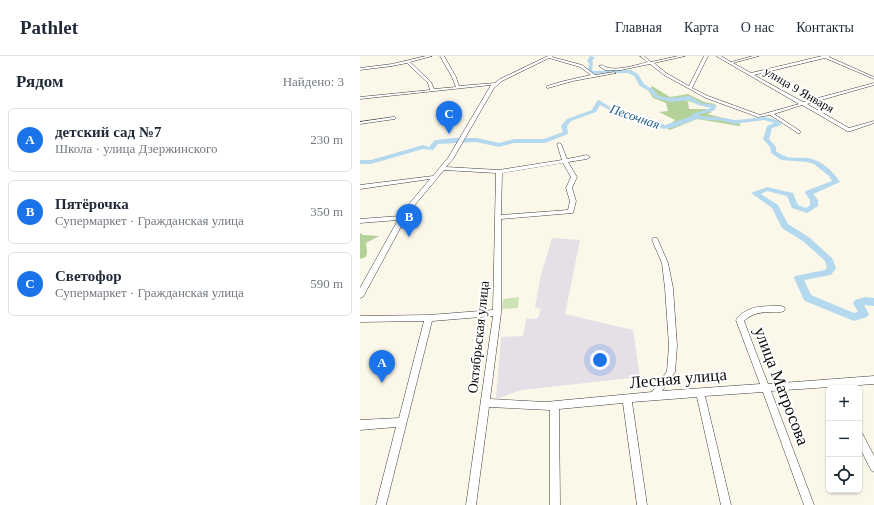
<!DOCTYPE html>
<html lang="ru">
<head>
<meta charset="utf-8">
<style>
	body { margin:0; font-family:Georgia,serif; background:#f6f6f7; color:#1f2937 }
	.controls { position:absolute; right:12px; bottom:12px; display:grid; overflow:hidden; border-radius:6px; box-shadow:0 1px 3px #0004 }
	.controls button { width:36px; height:36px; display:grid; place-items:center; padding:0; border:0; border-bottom:1px solid #e0e1e3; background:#fff; color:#1f2937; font:20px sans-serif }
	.you { position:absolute; left:240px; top:304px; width:14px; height:14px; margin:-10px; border:3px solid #fff; border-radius:50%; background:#1a73e8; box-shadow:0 0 0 6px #1a73e833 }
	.badge { display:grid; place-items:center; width:26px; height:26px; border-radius:50%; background:#1a73e8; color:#fff; font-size:13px; font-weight:700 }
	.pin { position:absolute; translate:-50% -33px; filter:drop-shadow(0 1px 2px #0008) }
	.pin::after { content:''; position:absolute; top:21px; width:14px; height:12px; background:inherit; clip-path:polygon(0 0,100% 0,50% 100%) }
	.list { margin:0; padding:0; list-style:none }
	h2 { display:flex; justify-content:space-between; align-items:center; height:52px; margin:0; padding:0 16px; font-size:17px }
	h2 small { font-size:13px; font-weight:400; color:#747a83 }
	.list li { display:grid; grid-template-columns:26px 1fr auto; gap:12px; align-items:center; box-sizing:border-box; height:64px; margin:0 8px 8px; padding:0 8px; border:1px solid #e0e1e3; border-radius:6px }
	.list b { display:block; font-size:15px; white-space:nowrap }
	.list p { margin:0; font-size:13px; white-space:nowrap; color:#747a83 }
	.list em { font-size:13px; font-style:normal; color:#747a83 }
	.icon { flex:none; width:22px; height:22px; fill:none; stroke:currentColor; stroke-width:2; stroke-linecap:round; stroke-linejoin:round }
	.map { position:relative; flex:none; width:514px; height:449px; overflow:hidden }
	header { display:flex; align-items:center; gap:24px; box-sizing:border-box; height:56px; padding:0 20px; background:#fff; border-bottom:1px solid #e0e1e3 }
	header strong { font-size:19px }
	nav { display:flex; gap:22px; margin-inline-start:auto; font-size:14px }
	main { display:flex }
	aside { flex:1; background:#fff }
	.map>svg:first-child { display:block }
	.industrial { fill:#e7dfe8 }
	.green { fill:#cee2b8 }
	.forest { fill:#b3d199 }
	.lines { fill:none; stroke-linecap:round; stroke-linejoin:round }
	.river { fill:#b4d9ee; fill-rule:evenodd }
	.minor-casing { stroke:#3d3d3d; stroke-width:1 }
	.minor { fill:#fff; fill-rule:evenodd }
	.labels { text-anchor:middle; stroke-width:4; stroke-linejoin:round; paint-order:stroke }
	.far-street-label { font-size:12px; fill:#0a0a0a; stroke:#fff }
	.far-water-label { font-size:13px; font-style:italic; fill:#23608c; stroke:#fff }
	.street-label { font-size:14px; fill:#0a0a0a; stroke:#fff }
	.near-street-label { font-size:17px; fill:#0a0a0a; stroke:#fff }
</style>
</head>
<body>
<header>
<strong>Pathlet</strong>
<nav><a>Главная</a><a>Карта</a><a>О нас</a><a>Контакты</a></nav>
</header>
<main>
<aside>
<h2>Рядом<small>Найдено: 3</small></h2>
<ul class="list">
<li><span class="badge">A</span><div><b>детский сад №7</b><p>Школа · улица Дзержинского</p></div><em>230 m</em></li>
<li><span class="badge">B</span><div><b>Пятёрочка</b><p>Супермаркет · Гражданская улица</p></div><em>350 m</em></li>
<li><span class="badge">C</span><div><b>Светофор</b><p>Супермаркет · Гражданская улица</p></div><em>590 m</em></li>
</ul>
</aside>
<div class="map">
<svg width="514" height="449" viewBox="0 0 514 449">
	<rect width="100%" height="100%" fill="#fcf8e9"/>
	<path class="industrial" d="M192 182 220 184 205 258 273 274 280 321 162 334 136 343 141 281 163 280 166 263 178 262 181 253 175 252 180 222Z"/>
	<path class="green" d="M159 241 158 252 142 253 143 243Z"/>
	<g class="forest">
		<path d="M292 30 310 41 328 38 344 46 355 48 357 51 340 49 325 44 328 46 329 53H346L352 56 347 58 376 65 381 69 379 70 337 63 310 74 306 72 315 64 299 56 308 55 306 47 293 42 289 35Z"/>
		<path d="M0 177 3 179 19 180 6 187 7 196 6 201 0 203Z"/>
	</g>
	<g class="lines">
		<path class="river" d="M230 0 235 1 232 5 233 7 232 14 234 15 271 14 278 18 284 28 294 34 299 40 311 42 330 40 341 47 356 49 355 54 338 59C346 62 355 60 363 62 367 62 371 64 375 64 392 64 406 56 421 67V69L412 72 409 83 416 91V95C428 104 433 101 447 102 460 103 473 115 480 126L453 138 458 144V150L447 157 432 152 427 140 407 135 401 138 418 149 428 168 450 182 472 202 476 212 471 219 444 224 451 239 494 257 498 256 493 247 495 244 505 241 514 242V250L504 249 509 258 507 261 494 265 445 245 443 242 434 222 435 220 465 214 467 212 465 205 444 186 422 172 412 152 391 137 407 131 433 137 438 149 446 152 450 149V144L445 137 446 135 472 125 469 120 454 108 447 106 421 104 411 97 410 91 403 83 407 70 414 67 404 64 374 68 363 65 337 63 315 71 303 73 289 65 253 56 240 49 236 56 211 65 207 70 208 78 185 87H154L139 91 116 86 78 88 73 94 63 93 11 108H0V104H11L63 89 69 91 74 85 76 84 93 82H117L139 87 154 83H184L203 76 201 70 207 63 232 54 237 45 239 44 250 51 288 61 305 69 332 60V58L351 52 338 49 329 44 311 46 295 42 290 36 280 30 274 20 268 17 231 18 228 14 229 7 227 5Z"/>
		<defs>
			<g id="minor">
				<path d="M66 0H72L50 6 71 26 74 33 96 31 92 21 80 0H84L96 21 99 30 135 27 140 23 188 0H193L192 1 222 9 235 19 254 16 256 17 213 25 188 32H187V30L204 25 231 19 220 11 189 2 142 25 134 32 93 103 86 111 139 114 202 104 197 88 199 87 201 88 207 103 227 99 230 101 227 103 208 106 217 121 212 132 216 145 213 157 141 163V257L130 343 185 346 292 336 307 315 309 290 305 232 302 207 292 184 293 182H297L308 207 313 232 317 290 315 316 302 335 400 328 376 264C386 249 405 250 421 250L424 251 425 253 424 255 421 256C407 256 394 255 384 265L408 328 514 320V328L411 335 454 449H444L403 336 345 340 371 449H361L337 341 272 346 287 449H277L263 347 199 353 200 449H190V354L129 351 116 449H106L133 260 72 265 26 449H16L36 371 0 374V364L39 362 64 265 0 266V260L69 259 133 254 136 117 84 114 49 156 3 241 0 242V232L38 164 0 167V163L40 160 44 154 70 123 0 133V129L73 120 88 102 131 29 0 43V41L70 34 68 27 47 7 32 10 0 14V12L32 8ZM203 107 211 121 206 132 210 145 208 154 141 159 142 117Z"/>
				<path d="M280 0H284L291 6 318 0H325L294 7 306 17 329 30 344 0H348L332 32 348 40 400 59 439 48 356 0H361L371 6 393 0H399L373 7 391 17 462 0H470L469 1 514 21V23L465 2 394 19 443 46 514 27V29L447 48 489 72 514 65V67L491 75H487L442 49 414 58 440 75V77H438L410 59 398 61 346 42 304 19 290 8 261 14H245L239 10 242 9C252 17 276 9 288 6Z"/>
				<path d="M33 61H35V63L0 68V66Z"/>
				<path d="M499 375 502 377 514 400V416L511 414 499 390Z"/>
			</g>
		</defs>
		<use href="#minor" class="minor-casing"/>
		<use href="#minor" class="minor"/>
	</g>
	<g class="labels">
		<g class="far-street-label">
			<text transform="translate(439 34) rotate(30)" y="4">улица 9 Января</text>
		</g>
		<g class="far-water-label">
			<text transform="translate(275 60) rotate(19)" y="5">Песочная</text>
		</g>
		<g class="street-label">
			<text transform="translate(118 281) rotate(-84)" y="5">Октябрьская улица</text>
		</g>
		<g class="near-street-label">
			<text transform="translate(318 322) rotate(-5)" y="6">Лесная улица</text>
			<text transform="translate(422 330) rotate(69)" y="6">улица Матросова</text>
		</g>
	</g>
</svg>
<div class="controls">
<button>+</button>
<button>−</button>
<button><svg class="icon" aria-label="locate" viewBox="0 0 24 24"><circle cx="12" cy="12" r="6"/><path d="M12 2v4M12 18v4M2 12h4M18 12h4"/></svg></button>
</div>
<div class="you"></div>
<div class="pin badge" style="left:22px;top:327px">A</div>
<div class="pin badge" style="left:49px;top:181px">B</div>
<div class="pin badge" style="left:89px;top:78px">C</div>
</div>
</main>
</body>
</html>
